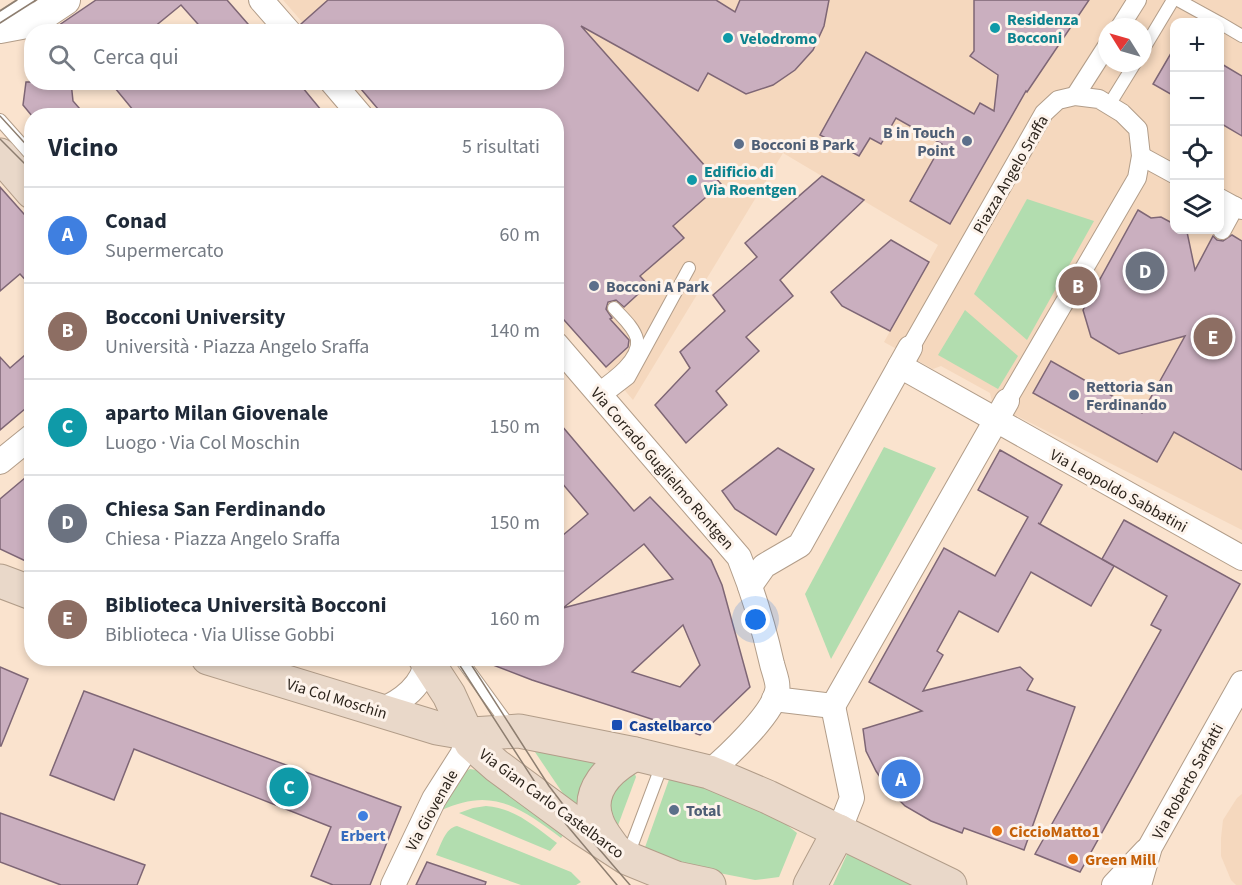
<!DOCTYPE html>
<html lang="it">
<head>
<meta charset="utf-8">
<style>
	body { margin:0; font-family:"Source Sans 3",sans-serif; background:#f6f6f7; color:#1f2937 }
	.controls { position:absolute; right:18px; top:18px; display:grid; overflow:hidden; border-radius:12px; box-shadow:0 3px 9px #0003 }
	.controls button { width:54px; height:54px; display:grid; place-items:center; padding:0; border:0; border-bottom:2px solid #e0e1e3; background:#fff; color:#1f2937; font:30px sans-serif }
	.compass { position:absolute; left:1098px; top:18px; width:54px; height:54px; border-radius:50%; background:#fff; box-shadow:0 3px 9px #0003; rotate:307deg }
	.you { position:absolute; left:756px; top:620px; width:21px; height:21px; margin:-15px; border:4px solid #fff; border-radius:50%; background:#1a73e8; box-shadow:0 0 0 9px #1a73e833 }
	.badge { display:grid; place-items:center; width:39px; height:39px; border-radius:50%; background:#1a73e8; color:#fff; font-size:20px; font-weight:700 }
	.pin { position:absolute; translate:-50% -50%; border:3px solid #fff; box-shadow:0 2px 6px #0006 }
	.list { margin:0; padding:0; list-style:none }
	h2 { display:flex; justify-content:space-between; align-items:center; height:78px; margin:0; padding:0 24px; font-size:26px }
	h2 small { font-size:20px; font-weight:400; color:#747a83 }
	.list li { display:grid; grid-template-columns:39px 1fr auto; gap:18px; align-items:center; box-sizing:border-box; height:96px; padding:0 24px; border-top:2px solid #e0e1e3 }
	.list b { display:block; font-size:22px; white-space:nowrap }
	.list p { margin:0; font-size:20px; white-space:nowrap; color:#747a83 }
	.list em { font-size:20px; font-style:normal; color:#747a83 }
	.icon { flex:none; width:33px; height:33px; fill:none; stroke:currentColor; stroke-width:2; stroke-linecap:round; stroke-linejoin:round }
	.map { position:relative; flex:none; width:1242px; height:885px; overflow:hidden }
	.search { position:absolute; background:#fff; box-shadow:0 3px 9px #0003; left:24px; top:24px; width:540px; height:66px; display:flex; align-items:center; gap:15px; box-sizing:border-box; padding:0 21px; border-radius:24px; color:#747a83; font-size:22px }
	.panel { position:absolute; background:#fff; box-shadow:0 3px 9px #0003; left:24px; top:108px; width:540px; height:558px; border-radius:24px }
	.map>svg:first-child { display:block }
	.built { fill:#f5d8be; fill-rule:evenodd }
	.green { fill:#b2ddaf }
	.building { fill:#caafbf; stroke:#7e6675; stroke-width:1.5; fill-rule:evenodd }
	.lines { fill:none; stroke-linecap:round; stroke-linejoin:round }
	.service-casing { stroke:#b29d89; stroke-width:14 }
	.pedestrian-casing { stroke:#b29d89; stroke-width:20 }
	.minor-casing { stroke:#b29d89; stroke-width:26 }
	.tertiary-casing { stroke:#b29d89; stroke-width:32 }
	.secondary-casing { stroke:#b29d89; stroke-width:35 }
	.service { stroke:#fff; stroke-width:12 }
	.pedestrian { stroke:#fff; stroke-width:18 }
	.minor { stroke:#fff; stroke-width:24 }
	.tertiary { stroke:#fff; stroke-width:30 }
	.secondary { stroke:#e9d8c9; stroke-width:33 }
	.tram { stroke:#8d7e70; stroke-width:1.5 }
	.culture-dot { fill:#0f9aa8; stroke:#fdf3eb; stroke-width:2 }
	.service-dot { fill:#5c6f8a; stroke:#fdf3eb; stroke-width:2 }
	.transit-dot { fill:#1a4fb4; stroke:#fdf3eb; stroke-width:2 }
	.shop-dot { fill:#3f7fe0; stroke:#fdf3eb; stroke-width:2 }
	.food-dot { fill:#e8710a; stroke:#fdf3eb; stroke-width:2 }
	.labels { text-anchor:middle; stroke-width:6; stroke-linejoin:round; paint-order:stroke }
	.culture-label { font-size:16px; font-weight:bold; fill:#0d838f; stroke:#fdf3eb; text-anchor:start }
	.service-label { font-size:16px; font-weight:bold; fill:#4e5e75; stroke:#fdf3eb; text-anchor:start }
	.street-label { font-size:16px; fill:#2c241c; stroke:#fdf3eb }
	.transit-label { font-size:16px; font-weight:bold; fill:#164399; stroke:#fdf3eb; text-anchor:start }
	.food-label { font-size:16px; font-weight:bold; fill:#c56008; stroke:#fdf3eb; text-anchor:start }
	.shop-label { font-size:16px; font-weight:bold; fill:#366cbe; stroke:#fdf3eb }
</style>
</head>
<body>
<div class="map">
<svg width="1242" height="885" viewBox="0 0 1242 885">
	<rect width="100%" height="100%" fill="#fae3ce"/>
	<g class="built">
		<path d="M283 0H1242V530L1013 414 992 402 990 393 941 366 933 369 884 342 938 245 783 153 633 400 557 311 556 116 384 115 355 83 556 82V32L310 31ZM1174 22H1220V230H1174ZM1107 27H1143V63H1107Z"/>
		<path d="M1242 794V885H1236L1231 880 1221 856V838L1223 820 1237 798Z"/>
	</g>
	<g class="green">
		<path d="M1027 199 1094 221 1027 340 974 294Z"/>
		<path d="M965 310 1018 356 998 389 938 355Z"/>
		<path d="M884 447 936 468 831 659 805 594Z"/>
		<path d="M535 752 564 755 601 762 586 809 570 804Z"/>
		<path d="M470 769 476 770 564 834 561 838C519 807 492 786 440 811L466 771Z"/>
		<path d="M635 774 636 777 617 828H615L607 796 627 776Z"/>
		<path d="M671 774 767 809 797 833 779 877 755 880 678 865 643 853Z"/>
		<path d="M486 806C515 808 535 827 557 843L550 851 459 813 473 808Z"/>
		<path d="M457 826 571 872 581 882 576 885H521L436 855C441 845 445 828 457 826Z"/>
		<path d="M848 852 917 885H833Z"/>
	</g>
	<g class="building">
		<path d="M96 0H227L255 32H205L181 5 148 32H49Z"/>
		<path d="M328 0H716L735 12 740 0H829L824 26 813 50 795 70 773 85 746 94 708 73 698 91 581 26 721 184 673 226 684 238 640 276 648 285 624 307 616 300 608 302 606 309 612 318 610 319 629 340 628 347 606 367 556 311V116H384L355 82H556V32H303L301 24Z"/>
		<path d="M974 0H1089L1027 92 1026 91 950 224 910 201 942 144 896 118 881 144 870 138 859 156 820 135 866 52 974 114 980 103 994 111 998 75 970 56 974 51Z"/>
		<path d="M1174 48V96L1153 84Z"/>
		<path d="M1220 63 1242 76V136L1220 123Z"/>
		<path d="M26 82H71L73 101 86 116H32L23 105Z"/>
		<path d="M110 82H298L326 116H138Z"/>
		<path d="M822 176 864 200 780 280 793 296 746 337 759 351 716 391 727 405 686 443 655 405 690 368 680 352 725 311 713 295 757 257 745 243Z"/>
		<path d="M0 187 32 223V287L20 274 0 291Z"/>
		<path d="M1138 210 1151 218 1161 217 1174 224V230L1187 232 1195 270 1213 236 1217 240 1223 241 1232 235 1242 241V470L1174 432 1157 462 1033 393 1051 361 1142 413 1185 336 1119 354 1091 337 1083 310Z"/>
		<path d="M891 240 929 262 890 331 842 306 831 292Z"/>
		<path d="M32 349V403L0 430V357L10 368Z"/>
		<path d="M556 419 634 511 650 497 711 560 722 585 750 687 700 735 532 680 480 660 556 658V541L588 514 556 476ZM644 544 673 579 563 608ZM683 625 700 665 680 687 632 672Z"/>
		<path d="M778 448 814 469 776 535 735 509 722 491Z"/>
		<path d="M1000 450 1062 485 1040 524 1038 523 1114 566 1091 606 1031 572 998 632 959 611 937 651 943 655 923 691 1020 667 1033 679 1027 690 1075 707 1024 850 964 828 962 833 931 821 905 806 888 789 876 771 866 751 863 729 922 711 869 682 944 548 995 576 1028 517 978 490Z"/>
		<path d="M32 472V564L0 549V499Z"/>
		<path d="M1124 520 1240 584 1080 872 1035 854 1161 630 1151 625 1167 596 1102 559Z"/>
		<path d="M0 667 28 679 1 746H0Z"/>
		<path d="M84 691 401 807 370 885H333L311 876 331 827 134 749 114 800 50 775Z"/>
		<path d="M0 813 145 865 137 885H61L0 862Z"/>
		<path d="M427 862 486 882 485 885H416Z"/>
	</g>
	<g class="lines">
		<defs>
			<g id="service">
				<path d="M1178 0 1218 22"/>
				<path d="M0 18 28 0"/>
				<path d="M1220 23 1242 36"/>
				<path d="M1143 50 1173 0"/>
				<path d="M1109 105 1135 63"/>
				<path d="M0 120 32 156"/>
				<path d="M596 390C610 380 640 360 637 339 634 327 622 317 614 308"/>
				<path d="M603 398 629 378 689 268"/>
				<path d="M460 658 510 727"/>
				<path d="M628 855 663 762"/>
			</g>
			<g id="pedestrian">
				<path d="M1120 27 1137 0"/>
				<path d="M1075 96 1107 46"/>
				<path d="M1141 156 1174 174"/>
				<path d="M1220 198 1242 210"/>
				<path d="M1222 230 1235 206"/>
				<path d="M910 348 1044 113 1058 100 1075 96 1099 99 1122 113 1138 129 1141 156 1137 178 1007 401"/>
			</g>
			<g id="minor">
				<path d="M261 0 289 32"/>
				<path d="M332 82 361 116"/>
				<path d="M556 344 739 557C753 592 764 628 772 664 774 672 779 684 777 691 773 714 727 757 709 772"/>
				<path d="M900 366 1242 558"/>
				<path d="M0 462 32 436"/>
				<path d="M750 586 764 566 800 545 910 348"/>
				<path d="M774 699 833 706"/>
				<path d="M833 706 1007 401"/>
				<path d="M833 706 852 798 839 831"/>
				<path d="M379 711C401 702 425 685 426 659"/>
				<path d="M393 885 434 799 462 755 465 747 467 734"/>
				<path d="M1114 885 1146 851"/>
				<path d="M1139 885 1150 847 1242 683"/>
			</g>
			<path id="tertiary" d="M0 28 32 22 65 0"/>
			<g id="secondary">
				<path d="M0 155 32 192"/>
				<path d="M0 581 32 593"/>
				<path d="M208 658 437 728 472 734 519 731 635 754 709 772 768 797 950 885"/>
				<path d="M425 658 449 695 471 743 497 766 581 828 627 858 676 878 709 885"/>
				<path d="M614 849C608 840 600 831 597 821 585 790 611 767 635 754"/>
				<path d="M810 885 839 831"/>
			</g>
		</defs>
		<use href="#service" class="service-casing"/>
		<use href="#pedestrian" class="pedestrian-casing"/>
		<use href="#minor" class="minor-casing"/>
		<use href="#tertiary" class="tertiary-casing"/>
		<use href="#secondary" class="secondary-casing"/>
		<use href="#service" class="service"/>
		<use href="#pedestrian" class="pedestrian"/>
		<use href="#minor" class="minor"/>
		<use href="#tertiary" class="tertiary"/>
		<use href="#secondary" class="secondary"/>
		<g class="tram">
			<path d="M0 11 17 0"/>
			<path d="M0 23 36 0"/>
			<path d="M0 116 32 151"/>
			<path d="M0 139 32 171"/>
			<path d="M455 658 549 804 617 885"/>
			<path d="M467 658 549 786 581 828 630 885"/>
		</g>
	</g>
	<g class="culture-dot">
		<circle cx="995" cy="28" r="6"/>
		<circle cx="728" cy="38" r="6"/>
		<circle cx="692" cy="180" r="6"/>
	</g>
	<g class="service-dot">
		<circle cx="967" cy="141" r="6"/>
		<circle cx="739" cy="144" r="6"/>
		<circle cx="594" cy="286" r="6"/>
		<circle cx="1074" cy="395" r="6"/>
		<circle cx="674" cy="810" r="6"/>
	</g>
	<rect class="transit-dot" x="611" y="719" width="12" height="12" rx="3"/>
	<circle class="shop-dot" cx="363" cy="816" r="6"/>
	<g class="food-dot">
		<circle cx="997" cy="831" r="6"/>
		<circle cx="1073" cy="859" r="6"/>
	</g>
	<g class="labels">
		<g class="culture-label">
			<text x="1007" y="25">Residenza<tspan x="1007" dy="18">Bocconi</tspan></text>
			<text x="740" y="44">Velodromo</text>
			<text x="704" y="177">Edificio di<tspan x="704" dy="18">Via Roentgen</tspan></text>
		</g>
		<g class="service-label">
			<text x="955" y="138" text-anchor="end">B in Touch<tspan x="955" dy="18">Point</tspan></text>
			<text x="751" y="150">Bocconi B Park</text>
			<text x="606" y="292">Bocconi A Park</text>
			<text x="1086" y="392">Rettoria San<tspan x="1086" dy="18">Ferdinando</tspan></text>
			<text x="686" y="816">Total</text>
		</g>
		<g class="street-label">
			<text transform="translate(1010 174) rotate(-60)" y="6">Piazza Angelo Sraffa</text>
			<text transform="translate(663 468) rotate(49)" y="6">Via Corrado Guglielmo Rontgen</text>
			<text transform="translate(1119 490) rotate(29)" y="6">Via Leopoldo Sabbatini</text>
			<text transform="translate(337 698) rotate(17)" y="6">Via Col Moschin</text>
			<text transform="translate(1187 781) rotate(-61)" y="6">Via Roberto Sarfatti</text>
			<text transform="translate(552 803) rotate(36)" y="6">Via Gian Carlo Castelbarco</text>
			<text transform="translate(431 810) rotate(-61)" y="6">Via Giovenale</text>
		</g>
		<g class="transit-label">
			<text x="629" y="731">Castelbarco</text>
		</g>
		<g class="food-label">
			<text x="1009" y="837">CiccioMatto1</text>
			<text x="1085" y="865">Green Mill</text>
		</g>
		<g class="shop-label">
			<text x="363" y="841">Erbert</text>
		</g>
	</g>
</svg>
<div class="controls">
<button>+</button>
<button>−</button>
<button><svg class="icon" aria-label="locate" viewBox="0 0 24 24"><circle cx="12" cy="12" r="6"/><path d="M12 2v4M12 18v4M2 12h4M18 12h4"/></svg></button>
<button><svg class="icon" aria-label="layers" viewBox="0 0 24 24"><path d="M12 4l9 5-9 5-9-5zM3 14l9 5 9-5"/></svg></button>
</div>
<svg class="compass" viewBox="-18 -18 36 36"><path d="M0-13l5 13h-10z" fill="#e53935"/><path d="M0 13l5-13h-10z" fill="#747a83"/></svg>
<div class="you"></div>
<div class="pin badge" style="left:901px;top:779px;background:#3f7fe0">A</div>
<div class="pin badge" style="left:1078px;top:286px;background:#8d6e63">B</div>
<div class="pin badge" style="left:289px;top:787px;background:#0f9aa8">C</div>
<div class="pin badge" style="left:1145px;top:271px;background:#6b7280">D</div>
<div class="pin badge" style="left:1213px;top:337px;background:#8d6e63">E</div>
<div class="search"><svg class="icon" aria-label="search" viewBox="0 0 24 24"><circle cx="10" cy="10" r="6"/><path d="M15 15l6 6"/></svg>Cerca qui</div>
<section class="panel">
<h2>Vicino<small>5 risultati</small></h2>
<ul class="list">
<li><span class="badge" style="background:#3f7fe0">A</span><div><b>Conad</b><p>Supermercato</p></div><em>60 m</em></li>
<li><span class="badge" style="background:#8d6e63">B</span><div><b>Bocconi University</b><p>Università · Piazza Angelo Sraffa</p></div><em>140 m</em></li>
<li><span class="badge" style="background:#0f9aa8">C</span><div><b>aparto Milan Giovenale</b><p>Luogo · Via Col Moschin</p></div><em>150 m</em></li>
<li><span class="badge" style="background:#6b7280">D</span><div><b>Chiesa San Ferdinando</b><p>Chiesa · Piazza Angelo Sraffa</p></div><em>150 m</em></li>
<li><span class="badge" style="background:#8d6e63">E</span><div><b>Biblioteca Università Bocconi</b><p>Biblioteca · Via Ulisse Gobbi</p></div><em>160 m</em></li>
</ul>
</section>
</div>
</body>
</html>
